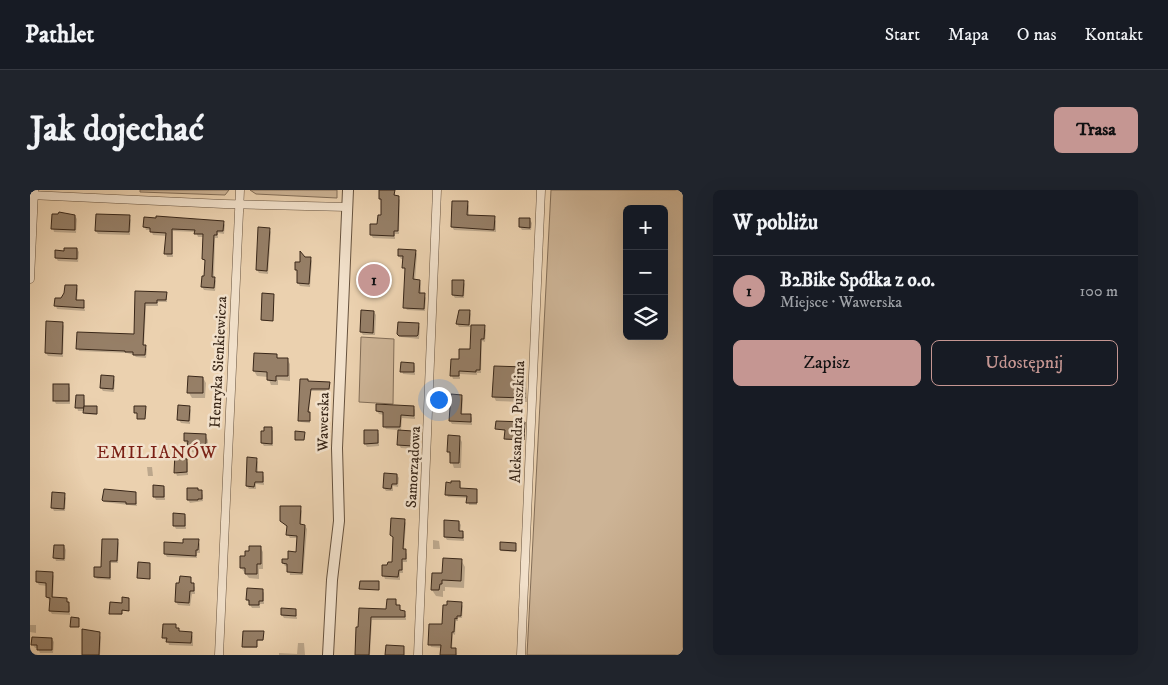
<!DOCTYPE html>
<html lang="pl">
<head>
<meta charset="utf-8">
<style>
	body { margin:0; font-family:"IM FELL DW Pica",serif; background:#20242c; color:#f1f3f6 }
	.controls { position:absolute; right:15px; top:15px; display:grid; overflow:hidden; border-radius:8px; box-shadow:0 5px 20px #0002 }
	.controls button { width:45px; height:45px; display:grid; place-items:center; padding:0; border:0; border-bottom:1px solid #363941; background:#171b24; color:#f1f3f6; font:25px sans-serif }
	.you { position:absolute; left:408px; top:209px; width:18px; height:18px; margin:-12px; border:4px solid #fff; border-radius:50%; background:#1a73e8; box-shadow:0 0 0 8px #1a73e833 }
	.badge { display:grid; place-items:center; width:32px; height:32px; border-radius:50%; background:#c59692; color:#111; font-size:16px; font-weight:700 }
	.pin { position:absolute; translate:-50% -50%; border:2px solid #fff; box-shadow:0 1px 5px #0006 }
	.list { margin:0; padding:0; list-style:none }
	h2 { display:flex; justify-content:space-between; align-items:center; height:65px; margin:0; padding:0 20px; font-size:21px }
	h2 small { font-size:16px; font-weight:400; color:#9ea1a6 }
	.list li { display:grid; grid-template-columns:32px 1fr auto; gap:15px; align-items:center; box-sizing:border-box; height:70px; padding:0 20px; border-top:1px solid #363941 }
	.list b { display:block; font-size:19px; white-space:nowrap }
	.list p { margin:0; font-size:16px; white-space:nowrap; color:#9ea1a6 }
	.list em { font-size:16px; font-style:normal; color:#9ea1a6 }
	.actions { display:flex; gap:10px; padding:15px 20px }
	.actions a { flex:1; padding:11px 0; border:1px solid #c59692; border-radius:8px; text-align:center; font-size:18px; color:#c59692 }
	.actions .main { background:#c59692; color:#111 }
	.icon { flex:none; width:28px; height:28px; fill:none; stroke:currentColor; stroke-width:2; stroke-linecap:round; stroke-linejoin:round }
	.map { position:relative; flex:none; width:653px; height:465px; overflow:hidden; border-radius:8px }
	header { display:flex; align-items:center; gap:30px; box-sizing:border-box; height:70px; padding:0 25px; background:#171b24; border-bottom:1px solid #363941 }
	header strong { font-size:24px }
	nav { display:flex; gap:28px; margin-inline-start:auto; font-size:18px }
	.intro { display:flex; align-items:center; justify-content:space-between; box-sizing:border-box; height:120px; padding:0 30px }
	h1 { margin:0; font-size:35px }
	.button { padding:12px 22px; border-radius:8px; background:#c59692; color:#111; font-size:18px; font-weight:700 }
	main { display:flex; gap:30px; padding:0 30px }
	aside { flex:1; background:#171b24; border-radius:8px; box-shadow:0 5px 20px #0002 }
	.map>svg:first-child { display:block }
	.green { fill:#cdb496; stroke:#836e58; fill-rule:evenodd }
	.shadow { fill:#0003 }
	.building { fill:#967f67; stroke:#392719 }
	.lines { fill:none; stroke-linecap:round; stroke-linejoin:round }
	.minor-casing { stroke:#66523e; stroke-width:9 }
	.tertiary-casing { stroke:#66523e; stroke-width:12 }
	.minor { stroke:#f2e1cb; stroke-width:8 }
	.tertiary { stroke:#f2e1cb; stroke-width:10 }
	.labels { text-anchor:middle; stroke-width:5; stroke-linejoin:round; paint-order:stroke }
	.street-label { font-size:15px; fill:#392719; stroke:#f2e1cb }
	.quarter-label { font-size:18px; letter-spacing:1px; fill:#7a1f14; stroke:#f2e1cb }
</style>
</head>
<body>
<header>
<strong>Pathlet</strong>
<nav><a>Start</a><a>Mapa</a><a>O nas</a><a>Kontakt</a></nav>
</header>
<div class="intro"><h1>Jak dojechać</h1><a class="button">Trasa</a></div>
<main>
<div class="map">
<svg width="653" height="465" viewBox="0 0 653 465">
	<rect width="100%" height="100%" fill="#ebd1af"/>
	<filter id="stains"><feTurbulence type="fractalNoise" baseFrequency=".004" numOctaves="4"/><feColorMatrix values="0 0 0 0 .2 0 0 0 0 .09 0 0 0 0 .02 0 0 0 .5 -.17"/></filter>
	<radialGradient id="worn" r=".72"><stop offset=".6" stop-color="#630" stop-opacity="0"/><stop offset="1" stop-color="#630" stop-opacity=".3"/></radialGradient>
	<g class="green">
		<path d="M110 0H199L195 5 110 2Z"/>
		<path d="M220 0H307V8L226 4Z"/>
		<path d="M521 0H653V465H497ZM597 19H634V146H597Z"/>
		<path d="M331 147 364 149 363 214 329 212Z"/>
	</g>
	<g class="shadow">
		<path d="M364 2 366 7H368L370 10 369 44H365V49L343 48 341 45 349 36 352 26V12L350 9Z"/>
		<path d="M437 12 439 16V27L464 28 466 31V42L424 40 422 37Z"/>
		<path d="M45 26 47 29 46 43 24 42 23 38Z"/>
		<path d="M99 27 101 30 100 45 68 44 66 41Z"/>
		<path d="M137 30H181L193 32 195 35 194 44 188 43V48H185L184 88 186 91 185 101 174 100 172 97 173 87H175L176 72 173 69 174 47H168L166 42 143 41V67H137L136 64 137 46 123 45 121 40H116L115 37Z"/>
		<path d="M500 30 502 33 501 40H492L490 37Z"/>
		<path d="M239 39 241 42 238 84 229 83 227 80Z"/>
		<path d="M47 59 49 62 48 72 28 71 26 68 35 62Z"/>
		<path d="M385 61 387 64 385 91H390L391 94V104L394 105 396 108 395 121 377 120 375 117V81L374 78V69H371L369 66Z"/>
		<path d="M274 68H280L282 71 280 97 270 96 268 93 269 82 266 79Z"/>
		<path d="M351 77 352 80 351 100 339 98 337 95Z"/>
		<path d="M433 91 435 94 434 108H425L423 105Z"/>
		<path d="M46 96 48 99 47 111H53L55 121 27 119 26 116V110H32Z"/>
		<path d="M107 103H136L137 106V112H128V116H116L114 156 117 159 116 168 106 167 104 165 97 163 49 161 48 158 105 146Z"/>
		<path d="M244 105 243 131H233L232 130Z"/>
		<path d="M439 121 441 124 440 136 454 137 456 140 455 152 452 151 451 183H447V185L430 184V189H423L422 186 430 170 441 160 442 137H429L427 134Z"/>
		<path d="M344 122 346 125 345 145H333L331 142Z"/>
		<path d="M32 133 34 136 33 167 18 166 16 163Z"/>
		<path d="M388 134 390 137 389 149 371 147 369 144Z"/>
		<path d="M225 164 246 165 248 169H257L260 174V191L248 190V195H241L238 187 227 186 224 181Z"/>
		<path d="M384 174 385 177V185L373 184 372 181Z"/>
		<path d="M494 179 496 182 497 212 466 211 464 207Z"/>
		<path d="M72 186 83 187 85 190 84 202 73 201 71 198Z"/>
		<path d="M173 188 176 193 175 208H162L159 203Z"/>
		<path d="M278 192 299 193 300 201H281L279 223 280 233 271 232 270 231Z"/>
		<path d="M38 195 40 198V214H26L24 210Z"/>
		<path d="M422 206H432L433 209 432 225H440L442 228V235L422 234 420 231Z"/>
		<path d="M53 207 55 210V217H67V225L55 224V221H48L47 217Z"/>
		<path d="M149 216 159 217 161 220 160 234 151 233 149 230Z"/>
		<path d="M383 217 385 220V229L372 228 371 241 383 242 384 246V259L371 258 369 255V240L356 239 354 236V225L349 224 347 221Z"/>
		<path d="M494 233V250H476V241L467 239Z"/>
		<path d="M241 238 243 241V256H234L232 253Z"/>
		<path d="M347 241 349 244V256L337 257 335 254Z"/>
		<path d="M155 244 175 245 178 250V259L173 258 172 263 161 262 155 251Z"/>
		<path d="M429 247 432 252 431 278H424L418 261Z"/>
		<path d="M151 264 153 270H156L158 273V285L147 286 146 283Z"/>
		<path d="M226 269 228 272V283H232L234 287V295L226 294V299H219L217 296Z"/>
		<path d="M117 277H122L123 286H118Z"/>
		<path d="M367 285 369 288 368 297 363 296V301H356L354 298Z"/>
		<path d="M430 292 431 300H446L447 315H439L438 308 418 307 417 305Z"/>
		<path d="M134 297 135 300V310H126L124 306Z"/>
		<path d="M168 301 171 302 173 305V311L160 313 158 310Z"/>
		<path d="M105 303 107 316 74 312 73 310Z"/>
		<path d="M34 305 36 308 35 321H24L22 317Z"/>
		<path d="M270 318 272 321 271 336H275L277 339 273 385H260L259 377 255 376 253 373 268 363V348H260L258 345V338L251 330Z"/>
		<path d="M155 325 156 328V339H146L144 335Z"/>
		<path d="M374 330 376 333 374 360 377 364V372H373V383H370V390L355 389 354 386 363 373 364 348 361 344Z"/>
		<path d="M429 332 431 335 430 342H433L434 345V351L417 350 415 347Z"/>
		<path d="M87 350 89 353 88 373H81V390L67 389 65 387Z"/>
		<path d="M403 350 409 351 410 359H403Z"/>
		<path d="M168 351 170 354V363H167V368L137 367 135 364 136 354 154 355Z"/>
		<path d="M471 353 486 354V362L471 361Z"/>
		<path d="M34 356 36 360 35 371H26L25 368Z"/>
		<path d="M230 357 233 362V379H229V389L219 388 211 378Z"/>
		<path d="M431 370 435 377 434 398 415 397V401H413V407L406 406 402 400Z"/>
		<path d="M22 383 24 386 23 408 36 409 40 417V425L22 424 20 421 21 410H19L17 407V396L9 395 7 392Z"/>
		<path d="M160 388 162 394 165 397V404H162L160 416 148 415 146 412 147 394H150Z"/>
		<path d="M232 400 234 403V414H230V418H222L217 410Z"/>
		<path d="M99 409V421H92V425L81 424V423Z"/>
		<path d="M365 410 371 422H374L376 425V430H342L340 465H326L330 419 357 421Z"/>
		<path d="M431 413 433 416 432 428H428V431H426L425 445 423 444 422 459H425L427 465H411L412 458 401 457 400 454Z"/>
		<path d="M266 420 267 429 254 428 252 425Z"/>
		<path d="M0 435H6V443L0 442Z"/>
		<path d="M145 436 149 442 161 443 163 446V456L139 455 138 451 135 450 133 447Z"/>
		<path d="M234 443 233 451H227V458H214L213 456Z"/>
		<path d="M69 444 71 447 70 465H53Z"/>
		<path d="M22 449 24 452 23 463H10L8 458H5L3 455Z"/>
		<path d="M268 453H274L275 465H249V463L267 464Z"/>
	</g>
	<g class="building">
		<path d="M349 0H365L364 5 369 6 368 41H364V46L340 45V34H347L348 25H351V9H349Z"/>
		<path d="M422 11H438L437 25 465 26 464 40 421 37Z"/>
		<path d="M29 22 45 25V40L21 39 22 24H28Z"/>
		<path d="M66 24 100 25 99 42 65 41Z"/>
		<path d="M126 26 194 31 193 41H187V45H184L182 87H185L184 98 171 97 172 86H174L175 70 172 69 173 44H164L165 40 142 39V64H134L136 43 120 42V38L113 37 114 27 126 28Z"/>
		<path d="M489 28H500V38L489 37Z"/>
		<path d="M228 37 240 38 237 81 226 80Z"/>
		<path d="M34 58H47V69L25 68V60L34 61Z"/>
		<path d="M368 59 386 60 383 89 390 90 389 103H395L394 119 373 118 375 78H372L373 66H368Z"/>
		<path d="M270 61 275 67H281L279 94 267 93V80H265V72H270Z"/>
		<path d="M342 75 351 76 350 98 336 96 337 83H341Z"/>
		<path d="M422 90H434L433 106 422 105Z"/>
		<path d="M35 95H47L46 110H54V118L24 116 25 108H31L34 103Z"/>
		<path d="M105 101 137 102 136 110H127V113H115L113 155H116L115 165H103V162H95V161L46 159 47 142 104 144Z"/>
		<path d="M232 103 244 104 243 131 231 130Z"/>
		<path d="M331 120 344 121 343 143 330 142Z"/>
		<path d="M429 120H440L439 135 426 134Z"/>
		<path d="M16 131 33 132 32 164 15 163Z"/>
		<path d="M368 132 389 133 388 145 387 146H369L367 144Z"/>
		<path d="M441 135H455L454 149H451L450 180H446V182L429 181V186H420L421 169H429V159H440Z"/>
		<path d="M224 163 247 164V168H258V186H246V191L237 190V182L223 181Z"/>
		<path d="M371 172 384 173V182H370Z"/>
		<path d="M464 176 495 177V208L462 207Z"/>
		<path d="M71 185 84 186 83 199 70 198Z"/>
		<path d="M158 186 173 187V203H157Z"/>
		<path d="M270 189H278V191L300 192 299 199H281L278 222H280V231H268Z"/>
		<rect x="23" y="194" width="16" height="17"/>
		<path d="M421 204 432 205 431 224H441V232L419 231Z"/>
		<path d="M46 205H54V218H45Z"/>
		<path d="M346 214 384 216V226L371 225 370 237H353V222L346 221Z"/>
		<path d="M148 215 160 216 159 231 147 230Z"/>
		<path d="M54 216H67V224L53 223Z"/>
		<path d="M104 216H116L115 229H107V223H104Z"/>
		<path d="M466 231 495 232 494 250 474 249 475 240 465 239Z"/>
		<path d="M234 237H242V254L231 253V241H234Z"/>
		<path d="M334 240H348V253L334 254Z"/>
		<path d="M368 240 383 241V256L367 255Z"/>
		<path d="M265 241 275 242 274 250H265Z"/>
		<path d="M154 243 176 244V254H170V258L157 257 158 251H154Z"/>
		<path d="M418 245 430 246 429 273H420V262H417Z"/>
		<path d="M145 262 152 263V268L157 269V282L144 283Z"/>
		<path d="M217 267 227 268 226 282H233V292H225L224 297 216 296Z"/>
		<path d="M354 283 367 284V294H362L361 299 353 298Z"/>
		<path d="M421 291H430V298L447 299V313H436L437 306 415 305 416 292 421 293Z"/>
		<path d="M123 295 134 296V307H123Z"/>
		<path d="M157 298H168V300H172V309H168V310H157Z"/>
		<path d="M74 299 106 302V314H96V312L73 311 72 310Z"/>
		<path d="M22 302 35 303 34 319 21 318Z"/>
		<path d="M250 316H271L270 334 275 335 272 383 257 382V374L252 373V369H258V361L266 362 267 346 256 345 257 336 250 331Z"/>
		<path d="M143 323 155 324V336H143Z"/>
		<path d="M361 328 375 329 373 359H376V369H372V380H369L368 387 352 386V375H357L358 372H362L363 347 360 345Z"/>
		<path d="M414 330 429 331V341H433V348L414 347Z"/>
		<path d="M72 349H88L87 371H80V388L64 387V377H71Z"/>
		<path d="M153 349H169L168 360H166V366L134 364V352L153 353Z"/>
		<path d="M470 352 486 353V361L470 360Z"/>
		<path d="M24 355H34V369L23 368Z"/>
		<path d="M219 356H231V374H227V384H215V378H210V366H215V361H219Z"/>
		<path d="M413 368 432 369 431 391 412 390V394H410L409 400H401L402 383H412Z"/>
		<path d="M108 372 120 373V389L107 388Z"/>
		<path d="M6 381 23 382 22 407 37 408V412H39V422L19 421 20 408 16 407V393L6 392Z"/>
		<path d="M150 386 161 387V393H164V401H160L159 413 145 412 146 393H149Z"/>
		<path d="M330 391H349V400L329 399Z"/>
		<path d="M217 398 233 399V411H229V415H219V410H216Z"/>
		<path d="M92 407 99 408V421L92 420V424H79L80 412 92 413Z"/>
		<path d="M357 409H366V415H370V420L375 421V427H341L339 465H325L326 437H328L329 418 356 419Z"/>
		<path d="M417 411 432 412 431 426H427V429L425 428 424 442H422L421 458H426V465H410L411 455H398L399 434H412L413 415H417Z"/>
		<path d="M251 418 266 419V426L251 425Z"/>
		<path d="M41 427 49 428V437H40Z"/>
		<path d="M133 434H146V438H149V441L162 442 161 453 136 452 137 448H132Z"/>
		<path d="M52 439 70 442 69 465H52Z"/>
		<path d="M213 441H234L233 450H227V457H212Z"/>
		<path d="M2 447 22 448V460H7V455H1Z"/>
		<path d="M356 455 374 456V465H355Z"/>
	</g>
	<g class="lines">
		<defs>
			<g id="minor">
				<path d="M0 5 194 14 317 17"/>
				<path d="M0 89 4 1"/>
				<path d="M189 465 210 0"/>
				<path d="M388 465 407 0"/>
				<path d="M491 465 511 0"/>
			</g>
			<path id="tertiary" d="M298 465 302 390 309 331 307 258 318 0"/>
		</defs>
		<use href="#minor" class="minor-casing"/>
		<use href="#tertiary" class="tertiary-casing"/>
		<use href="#minor" class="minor"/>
		<use href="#tertiary" class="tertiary"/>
	</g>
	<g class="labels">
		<g class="street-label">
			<text transform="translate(188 172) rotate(-87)" y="5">Henryka Sienkiewicza</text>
			<text transform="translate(293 232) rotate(-89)" y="5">Wawerska</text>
			<text transform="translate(487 232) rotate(-88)" y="5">Aleksandra Puszkina</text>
			<text transform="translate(383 277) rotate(-87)" y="5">Samorządowa</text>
		</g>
		<g class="quarter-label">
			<text x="127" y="268">EMILIANÓW</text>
		</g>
	</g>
	<rect width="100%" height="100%" filter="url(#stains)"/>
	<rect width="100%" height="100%" fill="url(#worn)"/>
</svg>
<div class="controls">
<button>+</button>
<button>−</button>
<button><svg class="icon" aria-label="layers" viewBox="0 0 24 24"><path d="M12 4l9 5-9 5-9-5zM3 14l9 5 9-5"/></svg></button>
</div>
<div class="you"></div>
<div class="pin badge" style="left:344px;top:90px">1</div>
</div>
<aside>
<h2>W pobliżu<small></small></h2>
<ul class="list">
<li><span class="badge">1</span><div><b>B2Bike Spółka z o.o.</b><p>Miejsce · Wawerska</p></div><em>100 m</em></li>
</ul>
<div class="actions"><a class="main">Zapisz</a><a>Udostępnij</a></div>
</aside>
</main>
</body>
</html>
